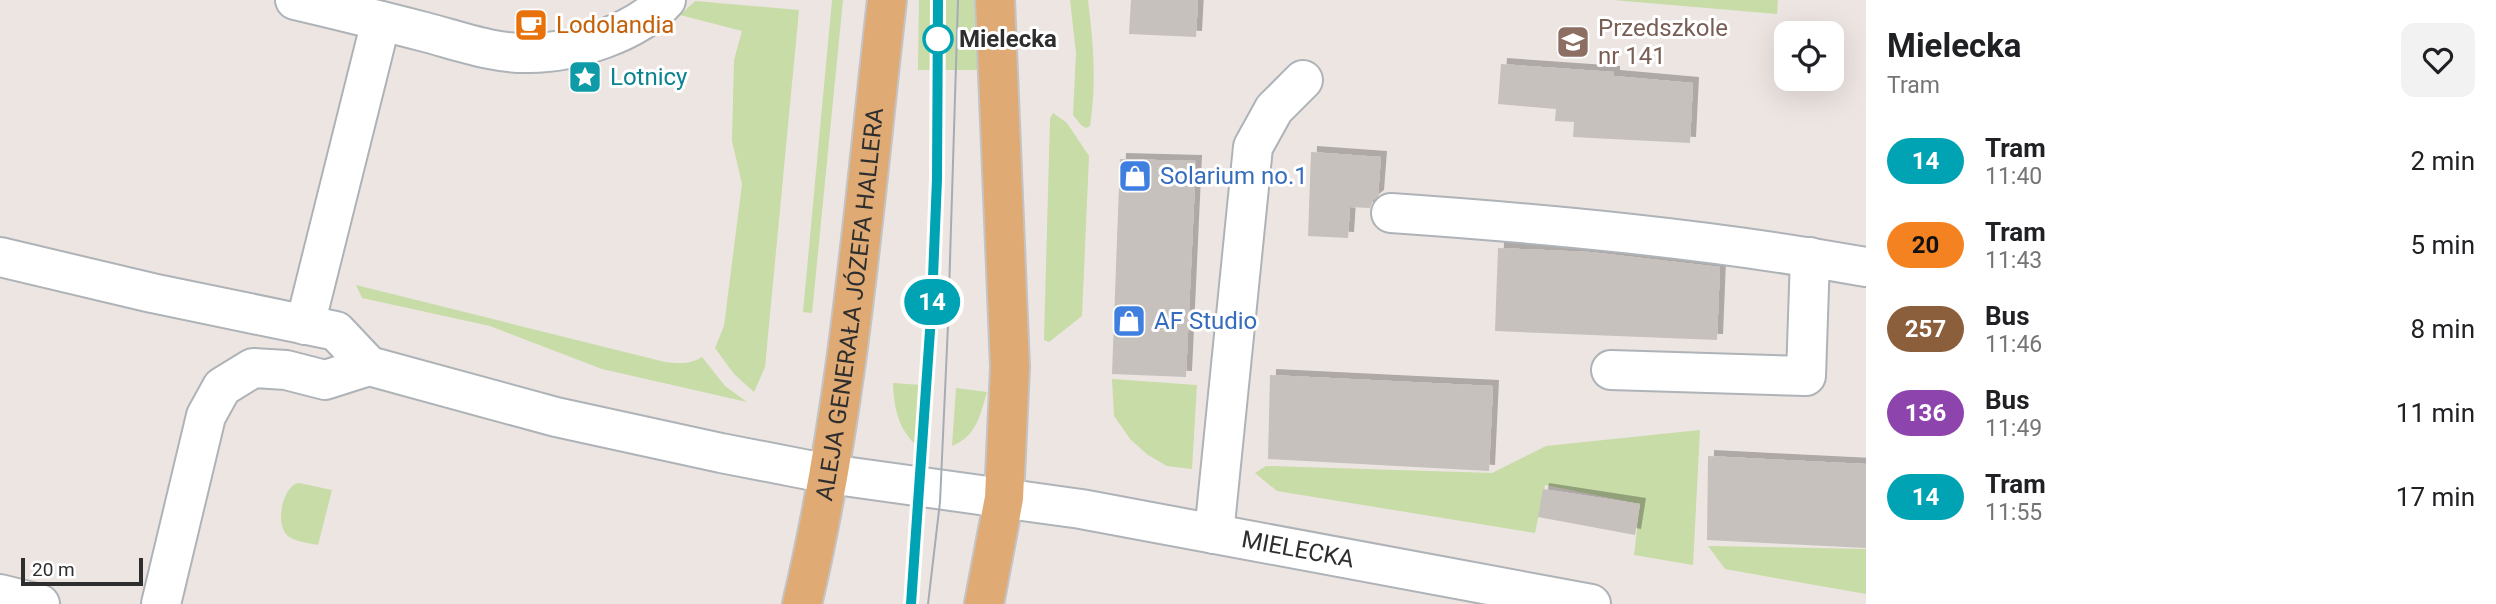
<!DOCTYPE html>
<html lang="en">
<head>
<meta charset="utf-8">
<style>
  :root { --surface:#fff; --page:#f2f2f2; --text:#202124; --muted:#757577 }
  body { margin:0; font-family:Roboto,sans-serif; background:var(--page); color:var(--text); height:100vh; display:flex; flex-direction:column; font-size:26px; white-space:nowrap }
  * { box-sizing:border-box; margin:0 }
  p { font-size:23px; color:var(--muted) }
  .icon { flex:none; width:38px; height:38px; fill:none; stroke:currentColor; stroke-width:2; stroke-linecap:round; stroke-linejoin:round }
  .map { position:relative; flex:1; overflow:hidden }
  .details { display:flex; flex-direction:column; background:var(--surface); width:630px }
  .details>* { flex:none }
  .badge { padding:0 14px; border-radius:23px; font-size:24px; line-height:46px }
  .buttons { position:absolute; left:1774px; top:21px; display:grid; gap:14px }
  .buttons a { display:grid; place-items:center; width:70px; height:70px; border-radius:14px; background:var(--surface); box-shadow:0 7px 28px #0002; font-size:35px }
  .scale { position:absolute; left:21px; bottom:18px; width:122px; box-sizing:border-box; padding-left:7px; border:4px solid #2e2e2e; border-top:0; font-size:19px; line-height:24px; white-space:nowrap; color:#2e2e2e; -webkit-text-stroke:5px #fff; paint-order:stroke }
  .map>.badge { position:absolute; translate:-50% -50%; box-shadow:0 0 0 4px #fff }
  .round { display:grid; place-items:center; flex:none; width:74px; height:74px; border-radius:14px; background:var(--page) }
  .summary { display:flex; align-items:center; justify-content:space-between; height:119px; padding:0 21px }
  h1 { font-size:33px; font-weight:700; line-height:52px }
  ul { padding:0; list-style:none }
  li { display:flex; align-items:center; gap:21px; height:84px; padding:0 21px }
  li div { flex:1 }
  li b { display:block; font-size:26px }
  li em { font-style:normal }
  li .badge { min-width:77px; font-weight:700; text-align:center }
  main { display:flex; flex:1; min-height:0 }
  .map>svg:first-child { display:block }
  .green { fill:#c7dca6 }
  .building { fill:#c6c1bd; filter:url(#shadow) }
  .lines { fill:none; stroke-linecap:round; stroke-linejoin:round }
  .minor-casing { stroke:#aeb3b8; stroke-width:42 }
  .major-casing { stroke:#c4c4c4; stroke-width:42 }
  .minor { stroke:#fff; stroke-width:38 }
  .major { stroke:#e0aa74; stroke-width:38 }
  .tram { stroke:#a5acb5; stroke-width:2 }
  .line-casing { stroke:#fff; stroke-width:16 }
  .line { stroke:#00a3b4; stroke-width:10 }
  .stop-dot { fill:#fff; stroke:#00a3b4; stroke-width:3.5 }
  .labels { text-anchor:middle; stroke-width:6; stroke-linejoin:round; paint-order:stroke }
  .food-label { font-size:24px; fill:#c56008; stroke:#fff; text-anchor:start }
  .education-label { font-size:24px; fill:#785e54; stroke:#fff; text-anchor:start }
  .stop-label { font-size:24px; font-weight:bold; fill:#2e2e2e; stroke:#fff; text-anchor:start }
  .culture-label { font-size:24px; fill:#0d838f; stroke:#fff; text-anchor:start }
  .shop-label { font-size:24px; fill:#366cbe; stroke:#fff; text-anchor:start }
  .street-label { font-size:24px; fill:#2e2e2e; stroke:#fff }
</style>
</head>
<body>
<main>
<div class="map">
<svg width="1866" height="604" viewBox="0 0 1866 604">
  <defs>
    <filter id="shadow"><feDropShadow dx="6" dy="-6" stdDeviation="0" flood-color="#0004"/></filter>
  </defs>
  <rect width="100%" height="100%" fill="#ede5e2"/>
  <g class="green">
    <polygon points="832,0 843,0 812,313 803,312"/>
    <polygon points="919,0 978,0 983,70 918,70"/>
    <path d="M1070,0H1088C1093,42 1097,83 1090,126L1086,128L1081,125L1073,115L1076,53Z"/>
    <polygon points="1613,0 1778,0 1777,14"/>
    <polygon points="695,1 799,10 765,367 754,392 734,374 715,348 724,326 742,184 732,141 734,60 742,31 680,15"/>
    <polygon points="1053,113 1067,123 1089,156 1082,316 1049,342 1044,340 1050,119"/>
    <path d="M356,285L661,361C674,364 690,365 702,357L725,386L747,402L602,369L490,326L362,298Z"/>
    <polygon points="1112,379 1197,385 1192,469 1167,466 1148,455 1131,440 1114,416"/>
    <path d="M893,383L921,385L917,446C898,429 894,408 893,383Z"/>
    <path d="M956,388L987,392C980,415 977,436 952,446Z"/>
    <polygon points="1700,430 1693,565 1634,555 1640,504 1545,485 1535,533 1277,491 1255,473 1266,466 1492,473 1546,446"/>
    <path d="M299,483L332,490L318,545C310,543 298,542 291,538C274,529 281,492 295,484Z"/>
    <polygon points="1708,546 1866,549 1866,594 1725,569"/>
  </g>
  <g class="building">
    <polygon points="1131,0 1198,0 1196,37 1129,34"/>
    <polygon points="1501,64 1614,72 1614,76 1693,83 1690,143 1573,137 1574,122 1555,121 1556,109 1498,104"/>
    <polygon points="1311,152 1381,157 1378,196 1373,200 1370,208 1350,207 1348,238 1308,236"/>
    <polygon points="1120,159 1196,161 1186,377 1112,374"/>
    <polygon points="1498,248 1590,252 1720,267 1717,340 1495,331"/>
    <polygon points="1270,375 1493,386 1489,471 1268,459"/>
    <polygon points="1708,456 1866,464 1866,548 1707,540"/>
    <polygon points="1543,489 1640,504 1635,535 1538,517"/>
  </g>
  <g class="lines">
    <defs>
      <g id="minor">
        <path d="M295,0C338,10 382,21 425,32C459,41 494,54 529,53C574,53 636,33 666,0"/>
        <path d="M1391,213C1550,224 1709,239 1866,267"/>
        <path id="s1" d="M0,257L152,293L336,331L369,366L556,417L721,453L829,474L1081,509L1591,604"/>
        <polyline points="305,325 381,21"/>
        <polyline points="1611,370 1806,376 1810,257"/>
        <polyline points="1214,534 1253,147 1274,109 1303,80"/>
        <polyline points="0,594 40,604"/>
        <polyline points="161,604 206,416 222,387 253,368 286,370 325,380 369,366"/>
      </g>
      <g id="major">
        <path id="s2" d="M802,604C849,406 864,202 887,0"/>
        <polyline points="984,604 1004,498 1010,367 995,0"/>
      </g>
    </defs>
    <use href="#minor" class="minor-casing"/>
    <use href="#major" class="major-casing"/>
    <use href="#minor" class="minor"/>
    <use href="#major" class="major"/>
    <g class="tram">
      <polyline points="911,604 915,572 932,302 937,179 938,0"/>
      <polyline points="928,604 940,502 948,325 958,0"/>
    </g>
  </g>
  <g class="lines">
    <defs>
      <polyline id="line" points="911,604 932,302 937,179 938,0"/>
    </defs>
    <use href="#line" class="line-casing"/>
    <use href="#line" class="line"/>
  </g>
  <defs>
    <symbol id="cafe-square" viewBox="-11 -11 22 22"><rect x="-9" y="-9" width="18" height="18" rx="4" fill="#e8710a" stroke="#fff"/><path d="M-5.5-4.5H6V0H3Q3 3.5 0 3.5H-2.5Q-5.5 3.5-5.5 0ZM3-3.2v2h1.7v-2ZM-6 4.5H4V6H-6Z" fill="#fff"/></symbol>
    <symbol id="school-square" viewBox="-11 -11 22 22"><rect x="-9" y="-9" width="18" height="18" rx="4" fill="#8d6e63" stroke="#fff"/><path d="M0-5L7-2L0 1L-7-2ZM-4 1L0 2.5L4 1V4Q0 6-4 4Z" fill="#fff"/></symbol>
    <symbol id="sight-square" viewBox="-11 -11 22 22"><rect x="-9" y="-9" width="18" height="18" rx="4" fill="#0f9aa8" stroke="#fff"/><path d="M0-6L1.8-2.2L6-1.7L2.9 1.2L3.7 5.4L0 3.3L-3.7 5.4L-2.9 1.2L-6-1.7L-1.8-2.2Z" fill="#fff"/></symbol>
    <symbol id="shop-square" viewBox="-11 -11 22 22"><rect x="-9" y="-9" width="18" height="18" rx="4" fill="#3f7fe0" stroke="#fff"/><path d="M-5-2.5h2.3a2.7 3.5 0 0 1 5.4 0H5L5.5 6h-11ZM-1.5-2.5h3a1.5 2.3 0 0 0-3 0Z" fill="#fff"/></symbol>
  </defs>
  <g fill-rule="evenodd">
    <use href="#cafe-square" x="512" y="6" width="38" height="38"/>
    <use href="#school-square" x="1554" y="23" width="38" height="38"/>
    <use href="#sight-square" x="566" y="58" width="38" height="38"/>
    <use href="#shop-square" x="1116" y="157" width="38" height="38"/>
    <use href="#shop-square" x="1110" y="302" width="38" height="38"/>
  </g>
  <circle class="stop-dot" cx="938" cy="39" r="14"/>
  <g class="labels">
    <g class="food-label">
      <text x="556" y="33">Lodolandia</text>
    </g>
    <g class="education-label">
      <text x="1598" y="36">Przedszkole<tspan x="1598" dy="28">nr 141</tspan></text>
    </g>
    <g class="stop-label">
      <text x="959" y="47">Mielecka</text>
    </g>
    <g class="culture-label">
      <text x="610" y="85">Lotnicy</text>
    </g>
    <g class="shop-label">
      <text x="1160" y="184">Solarium no.1</text>
      <text x="1154" y="329">AF Studio</text>
    </g>
    <g class="street-label">
      <text dy="8" stroke="none"><textPath href="#s2" startOffset="304">ALEJA GENERAŁA JÓZEFA HALLERA</textPath></text>
      <text dy="8" stroke="none"><textPath href="#s1" startOffset="1340">MIELECKA</textPath></text>
    </g>
  </g>
</svg>
<div class="buttons">
<a><svg class="icon" aria-label="locate" viewBox="0 0 24 24"><circle cx="12" cy="12" r="6"/><path d="M12 2v4M12 18v4M2 12h4M18 12h4"/></svg></a>
</div>
<div class="scale">20 m</div>
<b class="badge" style="left:932px;top:302px;background:#00a3b4;color:#fff">14</b>
</div>
<section class="details">
<div class="summary"><div><h1>Mielecka</h1><p>Tram</p></div><a class="round"><svg class="icon" aria-label="heart" viewBox="0 0 24 24"><path d="M12 20l-8-8c-3-5 5-10 8-4 3-6 11-1 8 4z"/></svg></a></div>
<ul>
<li><span class="badge" style="background:#00a3b4;color:#fff">14</span><div><b>Tram</b><p>11:40</p></div><em>2 min</em></li>
<li><span class="badge" style="background:#f58220;color:#111">20</span><div><b>Tram</b><p>11:43</p></div><em>5 min</em></li>
<li><span class="badge" style="background:#8b5e3c;color:#fff">257</span><div><b>Bus</b><p>11:46</p></div><em>8 min</em></li>
<li><span class="badge" style="background:#8e44ad;color:#fff">136</span><div><b>Bus</b><p>11:49</p></div><em>11 min</em></li>
<li><span class="badge" style="background:#00a3b4;color:#fff">14</span><div><b>Tram</b><p>11:55</p></div><em>17 min</em></li>
</ul>
</section>
</main>
</body>
</html>
